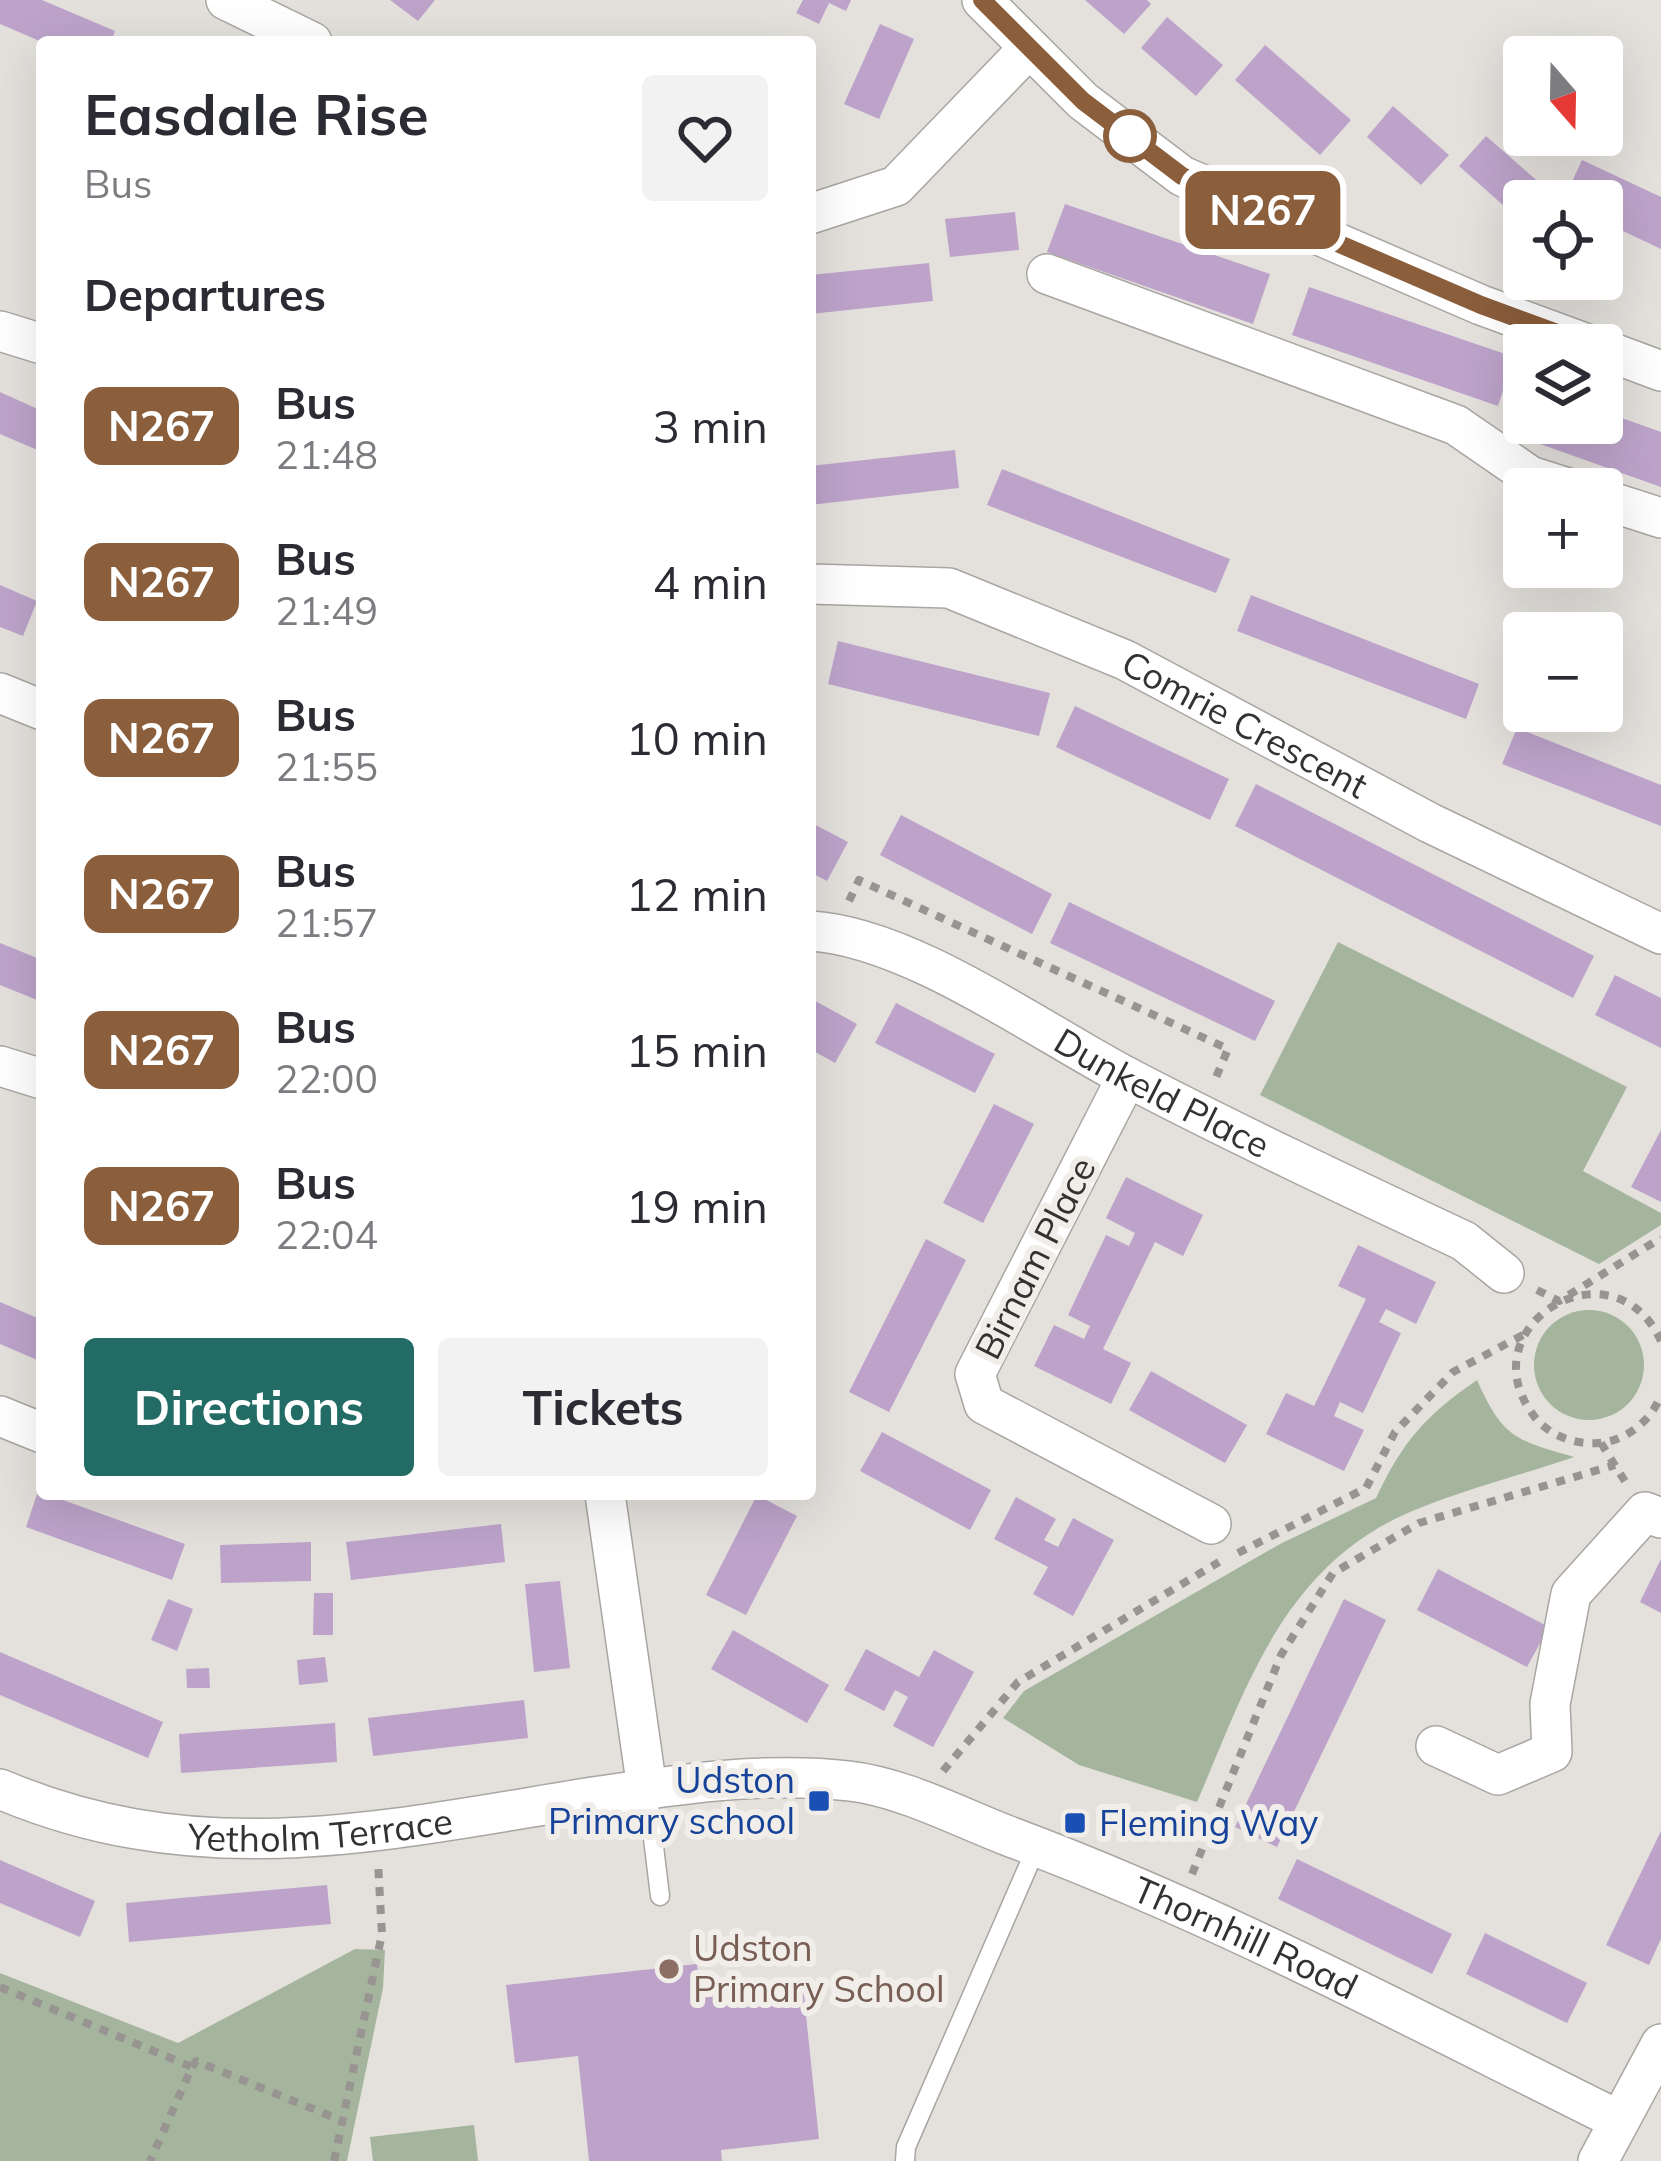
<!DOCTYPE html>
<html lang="en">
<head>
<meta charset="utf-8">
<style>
  :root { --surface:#fff; --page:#f2f2f3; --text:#2b2b33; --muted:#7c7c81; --accent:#226c65 }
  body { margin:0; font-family:Mulish,sans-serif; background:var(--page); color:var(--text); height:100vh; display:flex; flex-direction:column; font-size:45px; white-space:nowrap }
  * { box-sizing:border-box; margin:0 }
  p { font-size:39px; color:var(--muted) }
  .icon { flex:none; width:66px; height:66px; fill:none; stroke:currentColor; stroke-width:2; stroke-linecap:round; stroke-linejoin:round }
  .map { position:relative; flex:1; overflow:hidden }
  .drawer { position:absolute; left:36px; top:36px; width:780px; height:1464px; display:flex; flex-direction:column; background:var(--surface); border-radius:12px; box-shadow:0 12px 48px #0002 }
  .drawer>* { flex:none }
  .badge { padding:0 24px; border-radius:18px; font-size:42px; line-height:78px }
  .needle { width:78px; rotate:160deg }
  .controls { position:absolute; left:1503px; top:36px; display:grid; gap:24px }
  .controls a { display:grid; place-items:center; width:120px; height:120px; border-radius:12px; background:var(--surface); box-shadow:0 12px 48px #0002; font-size:60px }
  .map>.badge { position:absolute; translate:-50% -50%; box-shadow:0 0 0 6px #fff }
  h2 { padding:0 48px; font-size:45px; line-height:108px }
  .round { display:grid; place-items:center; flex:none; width:126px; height:126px; border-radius:12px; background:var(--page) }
  .summary { display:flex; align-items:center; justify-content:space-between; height:204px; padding:0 48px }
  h1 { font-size:57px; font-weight:700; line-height:90px }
  .action { display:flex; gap:24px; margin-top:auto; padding:24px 48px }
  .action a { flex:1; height:138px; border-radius:12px; background:var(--accent); color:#fff; font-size:48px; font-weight:700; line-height:138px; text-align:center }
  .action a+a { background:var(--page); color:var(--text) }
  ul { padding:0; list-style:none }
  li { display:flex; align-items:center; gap:36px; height:156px; padding:0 48px }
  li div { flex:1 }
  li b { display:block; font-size:45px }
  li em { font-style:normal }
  li .badge { min-width:132px; font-weight:700; text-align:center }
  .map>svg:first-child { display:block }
  .green { fill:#a5b59d }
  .building { fill:#bda3ca }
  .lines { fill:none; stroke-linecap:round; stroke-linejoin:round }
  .lane-casing { stroke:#a9a6a2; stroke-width:21 }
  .street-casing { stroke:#a9a6a2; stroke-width:42 }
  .path { stroke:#979491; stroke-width:8; stroke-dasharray:9 9; stroke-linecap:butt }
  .lane { stroke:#fff; stroke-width:18 }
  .street { stroke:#fff; stroke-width:39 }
  .line-casing { stroke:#fff; stroke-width:27 }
  .line { stroke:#8b5e3c; stroke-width:18 }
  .stop-dot { fill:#fff; stroke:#8b5e3c; stroke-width:6 }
  .transit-dot { fill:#1a4fb4; stroke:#f1eeea; stroke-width:4.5 }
  .education-dot { fill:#8d6e63; stroke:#f1eeea; stroke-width:4.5 }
  .labels { text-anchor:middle; stroke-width:12; stroke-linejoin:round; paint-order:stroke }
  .street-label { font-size:36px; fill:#343231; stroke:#f1eeea }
  .transit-label { font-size:36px; fill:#164399; stroke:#f1eeea; text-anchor:end }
  .education-label { font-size:36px; fill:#785e54; stroke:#f1eeea; text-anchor:start }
</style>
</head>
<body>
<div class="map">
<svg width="1661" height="2161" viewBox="0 0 1661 2161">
  <rect width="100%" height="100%" fill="#e4e1dd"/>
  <g class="green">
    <polygon points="1338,942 1627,1087 1583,1171 1661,1213 1661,1225 1599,1264 1260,1095"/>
    <circle cx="1589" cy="1365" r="55"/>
    <path d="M1477,1380C1503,1438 1515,1440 1574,1457C1517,1477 1424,1499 1375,1530C1275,1591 1241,1700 1197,1802L1079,1765L1003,1718L1024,1691L1280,1544L1376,1498C1403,1441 1425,1416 1477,1380Z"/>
    <polygon points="355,1949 385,1950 383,1988 347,2161 0,2161 0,1973 178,2043"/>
    <polygon points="474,2125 478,2161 373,2161 370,2137"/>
  </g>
  <g class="building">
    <polygon points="0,0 42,0 115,31 111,42 42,42 0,24"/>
    <polygon points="390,0 435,0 418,21"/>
    <polygon points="803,0 851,0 846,11 829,3 819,24 796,13"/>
    <polygon points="1085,0 1147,0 1151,4 1124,34"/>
    <polygon points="1167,17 1223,65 1196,96 1141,48"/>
    <polygon points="880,24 914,39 879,119 844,104"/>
    <polygon points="1265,45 1351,120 1320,155 1235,80"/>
    <polygon points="1393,106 1449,155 1421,185 1367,137"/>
    <polygon points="1486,136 1541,184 1513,214 1459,166"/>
    <polygon points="1582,160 1661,197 1661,249 1602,221 1602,201 1563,201"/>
    <polygon points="1065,204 1270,274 1253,324 1047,252"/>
    <polygon points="1015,212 1019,250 950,257 945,219"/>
    <polygon points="929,263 933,301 810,314 810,275"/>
    <polygon points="1309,287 1514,357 1498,406 1292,335"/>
    <polygon points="0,392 42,411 42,452 0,434"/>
    <polygon points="1602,411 1661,432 1661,487 1526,439 1531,423 1602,423"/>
    <polygon points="955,450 959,488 810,505 810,466"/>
    <polygon points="1002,469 1230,559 1216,593 987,505"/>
    <polygon points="0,585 37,601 23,636 0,627"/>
    <polygon points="1251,595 1479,684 1466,719 1237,631"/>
    <polygon points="838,641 1050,693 1039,736 828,684"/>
    <polygon points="1075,706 1229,779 1210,820 1056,747"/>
    <polygon points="1517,728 1661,785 1661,826 1502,764"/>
    <polygon points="1256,784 1594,956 1573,998 1235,826"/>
    <polygon points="901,815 1052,894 1032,934 880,855"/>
    <polygon points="810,822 848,842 827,881 810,872"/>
    <polygon points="1069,902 1275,1001 1255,1041 1050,943"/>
    <polygon points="0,943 42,960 42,1002 0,985"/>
    <polygon points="1615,975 1661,998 1661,1048 1595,1015"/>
    <polygon points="810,998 857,1024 835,1063 810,1049"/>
    <polygon points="896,1003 995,1054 975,1093 875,1043"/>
    <polygon points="994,1104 1034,1124 983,1223 943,1203"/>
    <polygon points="1661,1130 1661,1202 1631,1187"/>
    <polygon points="1126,1177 1203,1215 1183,1256 1155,1242 1103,1349 1131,1363 1111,1404 1034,1366 1054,1325 1084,1339 1090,1326 1068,1315 1106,1235 1129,1246 1135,1233 1106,1218"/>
    <polygon points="926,1239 966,1260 889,1412 849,1392"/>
    <polygon points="1358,1245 1436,1282 1416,1324 1386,1309 1379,1322 1401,1333 1363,1413 1340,1402 1334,1416 1364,1430 1344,1471 1266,1434 1286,1393 1314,1406 1366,1299 1338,1286"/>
    <polygon points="0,1302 42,1320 42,1362 0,1344"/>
    <polygon points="1151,1371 1247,1425 1225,1463 1129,1410"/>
    <polygon points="882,1432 991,1490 970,1530 860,1471"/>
    <polygon points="38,1491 185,1544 172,1580 26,1527"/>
    <polygon points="757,1495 797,1516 746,1615 706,1595"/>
    <polygon points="1016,1497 1056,1519 1044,1540 1058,1547 1073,1518 1114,1540 1073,1616 1033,1594 1048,1567 994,1539"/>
    <polygon points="501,1524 505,1562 351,1580 346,1542"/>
    <polygon points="311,1542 311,1581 221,1583 220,1545"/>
    <polygon points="1661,1559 1661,1613 1640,1602"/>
    <polygon points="1438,1569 1549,1627 1527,1667 1417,1610"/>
    <polygon points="560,1581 570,1668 534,1672 525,1584"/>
    <polygon points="314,1593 333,1593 333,1635 313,1635"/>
    <polygon points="168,1599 193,1609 177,1651 151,1640"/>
    <polygon points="1344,1599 1386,1620 1277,1847 1235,1827"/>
    <polygon points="733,1630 829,1685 807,1723 711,1669"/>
    <polygon points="866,1649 919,1677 934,1650 974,1672 933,1747 893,1726 908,1697 895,1690 884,1711 844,1690"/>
    <polygon points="0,1652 163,1722 148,1758 0,1695"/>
    <polygon points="325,1657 328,1682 299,1685 297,1660"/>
    <polygon points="209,1668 210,1688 187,1688 186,1669"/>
    <polygon points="524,1700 528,1738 373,1756 368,1718"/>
    <polygon points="335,1723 337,1762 181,1773 179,1734"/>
    <polygon points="1661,1831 1661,1939 1649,1965 1606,1945"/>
    <polygon points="1297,1859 1452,1934 1432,1974 1278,1899"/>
    <polygon points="0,1860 95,1901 80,1937 0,1903"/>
    <polygon points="327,1885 331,1924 129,1942 126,1903"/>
    <polygon points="1485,1933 1587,1983 1567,2023 1466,1974"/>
    <polygon points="697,1964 700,1998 803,1987 819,2139 721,2150 722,2161 589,2161 578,2056 515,2063 506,1985"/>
  </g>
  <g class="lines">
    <defs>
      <g id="lane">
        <polyline points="647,1789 660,1896"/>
        <polyline points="905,2161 906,2147 1037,1846"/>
      </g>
      <g id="street">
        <polyline points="226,0 312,42"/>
        <polyline points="982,0 1083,101 1182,176 1481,305 1590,345"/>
        <polyline points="810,214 896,186 1029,48"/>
        <polyline points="1047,274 1456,425 1530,476 1571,489"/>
        <polyline points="0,331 42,344"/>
        <polyline points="1602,349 1661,371"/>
        <polyline points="1602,499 1661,518"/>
        <path id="s1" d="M810,584L949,588L1125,660L1430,823L1661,934"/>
        <polyline points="0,693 42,710"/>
        <path id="s2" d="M810,931C908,936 1038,1030 1125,1076C1236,1134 1351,1188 1464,1241L1504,1273"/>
        <polyline points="0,1066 42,1079"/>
        <polyline points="1127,1077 975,1374 984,1404 1211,1524"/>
        <polyline points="0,1416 42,1433"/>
        <polyline points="605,1494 647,1789"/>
        <polyline points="1436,1746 1498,1775 1552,1752 1550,1704 1571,1594 1645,1512 1661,1518"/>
        <path id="s3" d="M0,1789C200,1874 382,1831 587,1798C672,1785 763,1771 849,1781C903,1787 961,1818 1011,1837C1220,1915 1418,2021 1618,2120"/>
        <polyline points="1598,2161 1661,2044"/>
      </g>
    </defs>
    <use href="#lane" class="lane-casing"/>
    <use href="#street" class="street-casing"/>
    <g class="path">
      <polyline points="849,901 859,880 1228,1049 1214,1082"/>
      <polyline points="1537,1290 1559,1301 1661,1238"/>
      <path d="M1661,1341C1613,1237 1465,1326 1534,1416C1548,1435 1574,1445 1599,1443C1626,1441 1651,1421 1661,1395"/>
      <polyline points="1601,1443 1626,1483"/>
      <polyline points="1238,1553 1366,1488 1395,1432 1453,1372 1525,1334"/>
      <polyline points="943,1771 1018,1682 1219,1562"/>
      <polyline points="1192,1874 1281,1655 1333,1573 1419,1523 1615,1465"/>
      <polyline points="0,1987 192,2067 150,2161"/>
      <polyline points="192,2067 196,2061 345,2122"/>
      <polyline points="334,2161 382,1934 378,1863"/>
    </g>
    <use href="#lane" class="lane"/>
    <use href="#street" class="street"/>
  </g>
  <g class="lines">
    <defs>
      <polyline id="line" points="982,0 1083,101 1182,176 1481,305 1590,345"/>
    </defs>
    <use href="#line" class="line-casing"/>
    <use href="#line" class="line"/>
  </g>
  <circle class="stop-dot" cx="1130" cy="136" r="24"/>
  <g class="transit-dot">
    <rect x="807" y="1789" width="24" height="24" rx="6"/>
    <rect x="1063" y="1811" width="24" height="24" rx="6"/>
  </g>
  <circle class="education-dot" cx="669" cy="1969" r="12"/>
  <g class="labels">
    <g class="street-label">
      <text dy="13" stroke="none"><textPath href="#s1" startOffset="465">Comrie Crescent</textPath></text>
      <text dy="13" stroke="none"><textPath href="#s2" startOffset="390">Dunkeld Place</textPath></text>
      <text transform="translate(1035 1258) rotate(-63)" y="13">Birnam Place</text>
      <text dy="13" stroke="none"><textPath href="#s3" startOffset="327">Yetholm Terrace</textPath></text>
      <text dy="13" stroke="none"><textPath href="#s3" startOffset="1287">Thornhill Road</textPath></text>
    </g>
    <g class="transit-label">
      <text x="795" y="1793">Udston<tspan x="795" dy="41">Primary school</tspan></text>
      <text x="1099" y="1836" text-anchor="start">Fleming Way</text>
    </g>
    <g class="education-label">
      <text x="693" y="1961">Udston<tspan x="693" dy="41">Primary School</tspan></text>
    </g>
  </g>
</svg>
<div class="controls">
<a><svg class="needle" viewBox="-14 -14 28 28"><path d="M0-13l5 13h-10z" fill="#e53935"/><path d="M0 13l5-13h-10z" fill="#7c7c81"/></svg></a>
<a><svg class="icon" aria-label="locate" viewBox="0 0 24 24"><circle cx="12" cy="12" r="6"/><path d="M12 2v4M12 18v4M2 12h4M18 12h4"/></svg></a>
<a><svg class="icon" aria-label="layers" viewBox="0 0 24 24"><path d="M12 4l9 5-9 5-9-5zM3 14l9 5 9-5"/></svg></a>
<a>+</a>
<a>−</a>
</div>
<b class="badge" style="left:1263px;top:210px;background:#8b5e3c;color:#fff">N267</b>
<section class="drawer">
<div class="summary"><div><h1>Easdale Rise</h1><p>Bus</p></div><a class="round"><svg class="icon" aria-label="heart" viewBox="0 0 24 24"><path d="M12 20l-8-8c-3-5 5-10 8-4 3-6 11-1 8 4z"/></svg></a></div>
<h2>Departures</h2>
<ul>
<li><span class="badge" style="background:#8b5e3c;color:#fff">N267</span><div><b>Bus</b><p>21:48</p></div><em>3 min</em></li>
<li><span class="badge" style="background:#8b5e3c;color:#fff">N267</span><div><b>Bus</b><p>21:49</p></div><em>4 min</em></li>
<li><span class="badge" style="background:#8b5e3c;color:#fff">N267</span><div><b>Bus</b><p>21:55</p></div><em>10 min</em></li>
<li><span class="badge" style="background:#8b5e3c;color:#fff">N267</span><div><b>Bus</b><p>21:57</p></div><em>12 min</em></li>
<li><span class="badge" style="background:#8b5e3c;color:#fff">N267</span><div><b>Bus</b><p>22:00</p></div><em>15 min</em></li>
<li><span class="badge" style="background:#8b5e3c;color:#fff">N267</span><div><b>Bus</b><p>22:04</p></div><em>19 min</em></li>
</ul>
<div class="action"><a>Directions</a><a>Tickets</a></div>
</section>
</div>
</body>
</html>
